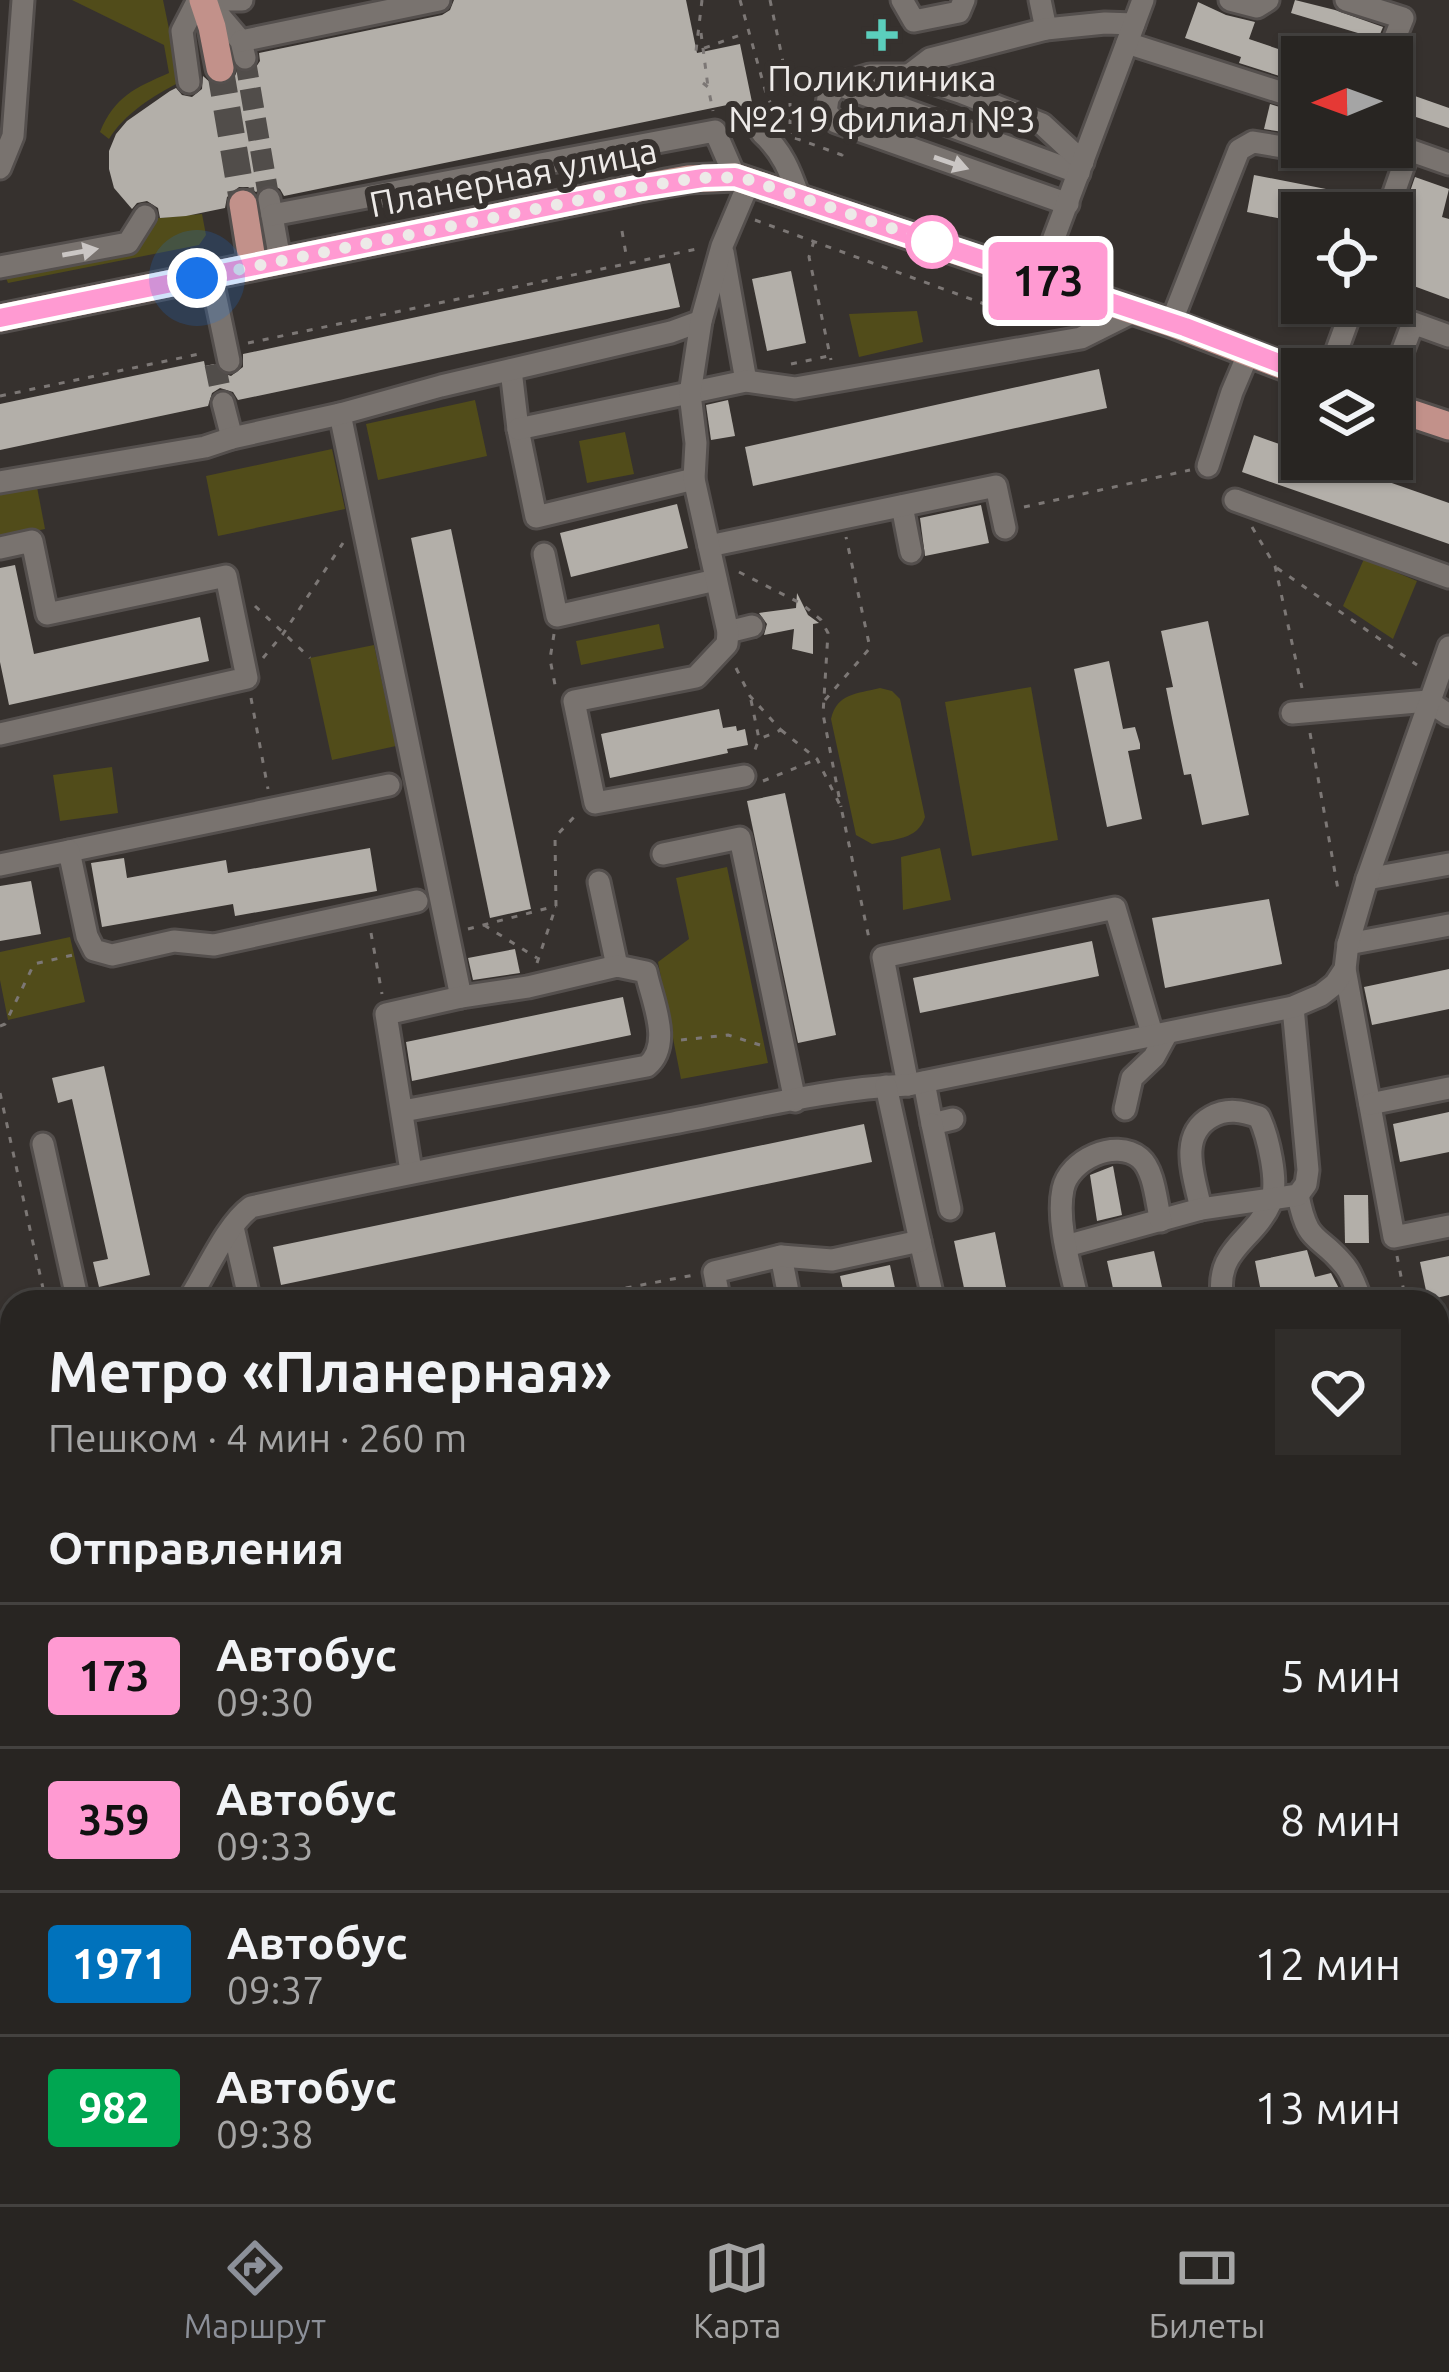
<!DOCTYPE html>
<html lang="ru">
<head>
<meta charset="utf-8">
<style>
  :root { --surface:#282522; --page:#302d2a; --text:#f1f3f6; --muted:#a5a5a5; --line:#444240; --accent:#8c9099 }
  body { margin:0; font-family:Ubuntu,sans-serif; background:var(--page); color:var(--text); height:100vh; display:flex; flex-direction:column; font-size:45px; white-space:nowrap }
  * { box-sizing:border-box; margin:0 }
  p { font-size:39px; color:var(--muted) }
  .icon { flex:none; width:66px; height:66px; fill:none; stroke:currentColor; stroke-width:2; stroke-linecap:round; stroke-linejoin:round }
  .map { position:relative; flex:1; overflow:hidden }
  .side { position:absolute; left:0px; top:1290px; width:1449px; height:915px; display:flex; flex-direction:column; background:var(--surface); border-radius:36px 36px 0 0; box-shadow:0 3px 9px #0004,0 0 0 3px var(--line) }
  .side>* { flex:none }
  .badge { padding:0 24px; border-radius:9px; font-size:42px; line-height:78px }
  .needle { width:78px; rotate:269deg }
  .controls { position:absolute; left:1281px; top:36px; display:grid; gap:24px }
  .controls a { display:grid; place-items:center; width:132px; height:132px; border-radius:0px; background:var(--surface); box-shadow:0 3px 9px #0004,0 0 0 3px var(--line); font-size:60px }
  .you { position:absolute; width:60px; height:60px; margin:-30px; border:9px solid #fff; border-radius:50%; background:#1a73e8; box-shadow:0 0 0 18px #1a73e833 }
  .map>.badge { position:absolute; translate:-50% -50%; box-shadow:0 0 0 6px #fff }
  h2 { padding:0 48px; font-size:45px; line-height:108px }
  .round { display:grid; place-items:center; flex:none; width:126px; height:126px; border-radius:0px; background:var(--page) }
  .headline { display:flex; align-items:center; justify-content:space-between; height:204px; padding:0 48px }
  h1 { font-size:57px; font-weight:700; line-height:90px }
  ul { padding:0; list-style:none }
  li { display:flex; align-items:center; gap:36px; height:144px; padding:0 48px; border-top:3px solid var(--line) }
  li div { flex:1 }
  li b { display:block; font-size:45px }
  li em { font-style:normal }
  li .badge { min-width:132px; font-weight:700; text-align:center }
  .tab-bar { display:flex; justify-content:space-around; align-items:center; height:168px; border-top:3px solid var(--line); background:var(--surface); font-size:33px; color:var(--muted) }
  .tab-bar a { display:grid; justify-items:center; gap:6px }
  .tab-bar .active { color:var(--accent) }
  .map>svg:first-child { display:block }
  .green { fill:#514c1a }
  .building { fill:#b3afa9 }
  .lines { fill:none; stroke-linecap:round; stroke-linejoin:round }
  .minor-tunnel { stroke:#514d4a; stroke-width:21; stroke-dasharray:21 10; stroke-linecap:butt }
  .major-tunnel { stroke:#514d4a; stroke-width:27; stroke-dasharray:27 14; stroke-linecap:butt }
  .minor-casing { stroke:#544f4d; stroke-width:27 }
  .major-casing { stroke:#544f4d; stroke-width:33 }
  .path { stroke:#7c7775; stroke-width:3; stroke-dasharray:6 9; stroke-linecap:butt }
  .minor { stroke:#79736f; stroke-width:21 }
  .major { stroke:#c2918a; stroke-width:27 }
  .oneway { fill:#cac6c4 }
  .line-casing { stroke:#fff; stroke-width:27 }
  .line { stroke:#ff9ad2; stroke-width:18 }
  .walk { stroke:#edeae8; stroke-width:12; stroke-dasharray:0 21.6 }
  .poi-dot { fill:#5bcebc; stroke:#36312e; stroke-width:4.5 }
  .stop-dot { fill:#fff; stroke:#ff9ad2; stroke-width:6 }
  .labels { text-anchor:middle; stroke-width:12; stroke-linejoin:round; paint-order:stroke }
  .poi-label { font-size:36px; fill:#edeae8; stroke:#36312e }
  .street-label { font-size:36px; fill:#edeae8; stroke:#36312e }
</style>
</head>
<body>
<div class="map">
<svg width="1449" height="2204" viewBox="0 0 1449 2204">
  <rect width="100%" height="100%" fill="#36312e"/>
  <g class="green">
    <path d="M72,0H163L180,82C154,95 124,114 109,139L100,132C115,96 135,88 169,73L164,45Z"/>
    <polygon points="202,214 206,235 199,245 8,283 6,278 10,273 139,246 158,218"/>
    <polygon points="917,311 923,342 859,357 849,314"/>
    <polygon points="475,400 487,456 378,480 366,424"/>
    <polygon points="625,432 634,474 587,483 579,441"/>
    <polygon points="332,449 345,509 218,536 206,476"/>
    <polygon points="37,487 45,529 0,538 0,494"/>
    <polygon points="1364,559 1417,581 1393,639 1343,606"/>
    <polygon points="659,624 664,648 581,665 576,641"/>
    <polygon points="374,645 396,746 332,760 310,658"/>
    <polygon points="1031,687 1058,840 972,856 945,702"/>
    <path d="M880,688L892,691L900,699L925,817C918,840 894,839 872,844L856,835L831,719C837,693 857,694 880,688Z"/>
    <polygon points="112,767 118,813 60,821 53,775"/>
    <polygon points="940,848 951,900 903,910 901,857"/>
    <polygon points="727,867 768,1063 681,1079 658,962 689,939 676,878"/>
    <polygon points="70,937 85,1002 8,1020 0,980 0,952"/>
    <polygon points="12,2189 12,2193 142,2193 146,2204 0,2204"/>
  </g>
  <g class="building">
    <polygon points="454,0 686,0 697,53 740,44 753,107 759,118 751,123 747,131 732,104 284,196 280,189 273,185 265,185 256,192 248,187 239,187 227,197 225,208 186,216 160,218 158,208 147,201 137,203 132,209 114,188 109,169 109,151 116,134 127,121 170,91 176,88 182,95 192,97 202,89 203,76 213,85 222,86 233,81 237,71 247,73 254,70 260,61 259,53 442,15 450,10"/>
    <polygon points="1295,0 1335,10 1383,27 1378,39 1291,13"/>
    <polygon points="1198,2 1226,15 1255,22 1249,39 1302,57 1302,78 1291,74 1289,79 1239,63 1241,57 1185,38"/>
    <polygon points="1392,88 1449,108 1449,128 1392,109"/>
    <polygon points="1270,104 1302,114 1302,135 1264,129"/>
    <polygon points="1254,175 1326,189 1321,213 1302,213 1302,223 1247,212"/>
    <polygon points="1415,177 1449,189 1442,217 1449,219 1449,299 1392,278 1392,231 1401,218"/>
    <polygon points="670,263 680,307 238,400 233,392 220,388 212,393 208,406 0,450 0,404 204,361 205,366 214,364 219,372 231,376 243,367 243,354"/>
    <polygon points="791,271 806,343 767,351 752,279"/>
    <polygon points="1099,369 1107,408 753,486 745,447"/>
    <polygon points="728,400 735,436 711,440 706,405"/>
    <polygon points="1254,435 1302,452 1302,459 1323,459 1449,503 1449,544 1242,472"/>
    <polygon points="677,504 688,548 571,577 560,533"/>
    <polygon points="981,505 989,543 925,556 920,518"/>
    <polygon points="451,529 531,909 490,918 411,538"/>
    <polygon points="15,565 34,654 200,617 209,661 9,705 0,662 0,568"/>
    <polygon points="797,593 808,615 819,623 813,624 813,654 792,649 794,629 764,635 767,624 759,613 796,608"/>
    <polygon points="1208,621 1249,815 1202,825 1191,774 1184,775 1173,723 1166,688 1173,687 1161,631"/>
    <polygon points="1109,661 1123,729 1135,727 1140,744 1140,749 1128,751 1142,819 1107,827 1074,669"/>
    <polygon points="719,709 723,728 736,726 737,731 745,729 748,745 727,749 728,753 610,778 601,734"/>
    <polygon points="785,793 836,1035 798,1043 747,801"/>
    <polygon points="370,848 377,891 235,916 233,904 102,927 91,863 124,858 127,878 226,860 228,873"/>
    <polygon points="31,881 41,934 0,941 0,886"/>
    <polygon points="1269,899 1282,964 1165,988 1152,918"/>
    <polygon points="1092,941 1099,976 920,1013 913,978"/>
    <polygon points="515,949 520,973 473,980 468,958"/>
    <polygon points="1449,969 1449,1009 1372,1025 1364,987"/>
    <polygon points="623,997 631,1035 412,1081 406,1042"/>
    <polygon points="104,1066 150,1275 99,1287 93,1262 108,1259 72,1099 58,1103 52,1078"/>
    <polygon points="1449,1112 1449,1152 1400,1162 1393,1124"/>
    <polygon points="864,1124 872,1162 281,1285 273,1247"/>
    <polygon points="1113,1166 1122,1215 1097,1221 1090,1175"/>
    <polygon points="1344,1195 1368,1195 1369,1243 1345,1243"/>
    <polygon points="995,1232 1009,1302 967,1302 954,1241"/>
    <polygon points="1307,1250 1315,1277 1331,1273 1346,1302 1263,1302 1255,1261"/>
    <polygon points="1154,1251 1164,1296 1137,1302 1116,1302 1107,1261"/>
    <polygon points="1449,1256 1449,1295 1428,1300 1420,1262"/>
    <polygon points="890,1265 898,1302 846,1302 840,1276"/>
  </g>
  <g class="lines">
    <g class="minor-tunnel">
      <polyline points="245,58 269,199"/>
      <polyline points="215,364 223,403"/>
    </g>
    <polyline class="major-tunnel" points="220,68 243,204"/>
    <defs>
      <g id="minor">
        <polyline points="206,0 241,41 245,58"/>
        <polyline points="224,0 242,0"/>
        <polyline points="902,0 914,21 959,12 964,0"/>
        <polyline points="1040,0 1046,29"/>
        <polyline points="1230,0 1257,7 1268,0"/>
        <polyline points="1346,0 1403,18 1390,50"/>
        <polyline points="241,41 439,0"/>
        <polyline points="1127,43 1302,99"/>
        <polyline points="909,75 930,59 1046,29 1105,23 1134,24"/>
        <polyline points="189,82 182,31 198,0"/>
        <polyline points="838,85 1079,173"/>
        <path d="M762,133C782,151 790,171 799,197"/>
        <polyline points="0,168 13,136 23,0"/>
        <polyline points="269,199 280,260"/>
        <polyline points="1068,204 836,122 826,112 828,98 837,85 870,75 909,75 960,92 1042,124 1083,162"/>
        <polyline points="1387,213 1409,150 1449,164"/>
        <polyline points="272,215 715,131 735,177"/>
        <polyline points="723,252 746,381"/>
        <polyline points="0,267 128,243 145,216"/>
        <polyline points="211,275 229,361"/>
        <polyline points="1039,278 1143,0"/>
        <polyline points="1171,323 1239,150 1253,142 1325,154"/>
        <polyline points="1330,369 1354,303"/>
        <polyline points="511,370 518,429 536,517 694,479"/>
        <polyline points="1392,379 1413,323 1449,336"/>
        <polyline points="223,403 232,438"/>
        <polyline points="340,414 461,997"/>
        <polyline points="518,429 746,381 795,388 1081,338 1135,311"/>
        <polyline points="1208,466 1232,392 1249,352"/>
        <polyline points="0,482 205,447 232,438 340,414 441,386 671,332 701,321"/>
        <polyline points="1235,500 1449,577"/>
        <polyline points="902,506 911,552"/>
        <polyline points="709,546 996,486 1005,528"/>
        <polyline points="0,548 32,541 47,614 226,576 247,678 0,734"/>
        <polyline points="544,554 557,616 716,580"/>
        <polyline points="728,632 752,626"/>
        <polyline points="1292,713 1428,701 1449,715"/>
        <polyline points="744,776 595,803 574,701 696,677 727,644 728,632 694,479 696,443 690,394 701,321 722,246 750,180"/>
        <polyline points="69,851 389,785"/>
        <polyline points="663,854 740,838 795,1101"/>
        <polyline points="0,865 69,851 87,936 94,950 112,955 174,941 214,945 417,901"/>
        <polyline points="1367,879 1449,864"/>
        <polyline points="599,882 617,966"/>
        <polyline points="1348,944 1449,925"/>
        <polyline points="1345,969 1394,1237 1449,1226"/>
        <polyline points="924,1082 932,1124 953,1119"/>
        <polyline points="908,1085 883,957 1115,908 1153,1037"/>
        <polyline points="1370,1104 1449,1088"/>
        <polyline points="1125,1109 1132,1078 1154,1057 1166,1035"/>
        <path d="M403,1111L647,1066C673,1044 652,1001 646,972L617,966L528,987L461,997L386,1014L411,1171"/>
        <polyline points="932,1124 950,1209"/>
        <polyline points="43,1144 78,1302"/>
        <path d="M1298,1195C1308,1247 1318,1232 1345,1266C1353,1276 1357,1291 1362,1302"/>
        <path d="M1201,1209C1195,1179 1177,1136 1211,1117C1227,1108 1242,1111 1259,1117C1268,1136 1279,1182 1271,1202C1253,1243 1213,1248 1223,1302"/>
        <polyline points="233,1227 250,1302"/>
        <polyline points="920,1241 934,1302"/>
        <polyline points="1066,1246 1201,1209 1298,1195 1306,1184 1308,1170 1293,1007"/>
        <polyline points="781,1256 790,1302"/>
        <path d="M187,1302C206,1274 225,1226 251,1207C392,1176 532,1149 673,1123C749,1109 831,1088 908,1085L1293,1007L1321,995L1335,984L1345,969L1348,944L1367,879L1449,647"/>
        <polyline points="720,1302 714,1272 781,1256 832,1260 920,1241 886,1086"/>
        <path d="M1078,1302C1071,1269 1056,1222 1063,1189C1069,1160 1115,1138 1140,1158C1155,1171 1156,1203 1161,1221"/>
        <polyline points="0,1492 12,1505"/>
        <polyline points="1444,1496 1449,1516"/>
        <polyline points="1437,1586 1449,1621"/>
        <polyline points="1,1692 12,1701"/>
        <polyline points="1437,1742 1449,1739"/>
        <polyline points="0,1765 12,1752"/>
        <polyline points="0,1807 12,1845"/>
        <polyline points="1437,1873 1449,1870"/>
        <polyline points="1437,2028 1449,2025"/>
        <polyline points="0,2036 12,2031"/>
        <polyline points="1437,2149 1449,2146"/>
        <polyline points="466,2193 471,2204"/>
        <polyline points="794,2193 797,2204"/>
        <polyline points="878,2193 880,2204"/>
        <polyline points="1172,2193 1174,2204"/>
        <polyline points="148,2204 156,2193"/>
        <polyline points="550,2204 557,2193"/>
      </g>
      <g id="major">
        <polyline points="203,0 212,27 220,68"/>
        <polyline points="243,204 253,266"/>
        <polyline points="0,318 639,188 688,179 735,177 1171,323 1302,373"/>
        <polyline points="1392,407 1449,426"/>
        <polyline points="0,1961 12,1986"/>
        <polyline points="194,2193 207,2204"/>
      </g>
    </defs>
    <use href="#minor" class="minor-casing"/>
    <use href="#major" class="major-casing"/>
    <g class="path">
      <polyline points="702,0 696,51 746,33"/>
      <polyline points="740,0 766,93 777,118"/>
      <polyline points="770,0 790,95 790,134"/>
      <polyline points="701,33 708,87"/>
      <polyline points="703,83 708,87 713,111"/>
      <polyline points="795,138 842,155 844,149"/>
      <polyline points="755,220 1039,324"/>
      <polyline points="622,231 627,260"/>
      <polyline points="814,241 809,257 831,360"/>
      <polyline points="1081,259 1086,247"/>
      <polyline points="248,343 697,249"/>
      <polyline points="791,364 829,356"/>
      <polyline points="0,396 204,353"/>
      <polyline points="1024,507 1190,470"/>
      <polyline points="1252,527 1275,566 1302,688"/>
      <polyline points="1277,568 1417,665"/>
      <polyline points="739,572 802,604 821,620 828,633 823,714 841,807"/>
      <polyline points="255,606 310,658"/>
      <polyline points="554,634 550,659 556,690"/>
      <polyline points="263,658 283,634 343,543"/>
      <polyline points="736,668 750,696 781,730 759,739"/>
      <polyline points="251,698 268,789"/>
      <polyline points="751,700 759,739 753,755"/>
      <polyline points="825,700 870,648 846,537"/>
      <polyline points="781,730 817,759 841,807 870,943"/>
      <polyline points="1310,733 1339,895"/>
      <polyline points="763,781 815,760"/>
      <polyline points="484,925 537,958"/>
      <polyline points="468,929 556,906"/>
      <polyline points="371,933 382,994"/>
      <polyline points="537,963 556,906 555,837 576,815"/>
      <polyline points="0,1026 5,1024 34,964 73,955"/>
      <polyline points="681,1040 728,1035 760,1045"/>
      <polyline points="0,1093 46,1302"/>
      <polyline points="1397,1256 1406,1302"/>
      <polyline points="552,1302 694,1275"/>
      <polyline points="1437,1376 1449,1373"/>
      <polyline points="1437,1459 1440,1475"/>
      <polyline points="1439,1460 1449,1457"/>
      <polyline points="1,1669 12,1653"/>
      <polyline points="2,1866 12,1898"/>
      <polyline points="243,2193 256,2204"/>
      <polyline points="1324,2193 1328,2204"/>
      <polyline points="769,2204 773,2195"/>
    </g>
    <use href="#minor" class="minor"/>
    <use href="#major" class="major"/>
  </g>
  <defs><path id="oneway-solid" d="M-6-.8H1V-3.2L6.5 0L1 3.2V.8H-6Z" transform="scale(3)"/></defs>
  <g class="oneway">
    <use href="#oneway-solid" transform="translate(951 163) rotate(19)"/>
    <use href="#oneway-solid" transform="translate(80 252) rotate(-10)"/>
  </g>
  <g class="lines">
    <defs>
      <polyline id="line" points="0,318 639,188 703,178 735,177 1185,327 1302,372"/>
    </defs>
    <use href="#line" class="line-casing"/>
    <use href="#line" class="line"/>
    <path class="walk" d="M197,278L639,188C676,181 713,173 750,180L941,245L932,242"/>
  </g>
  <path class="poi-dot" d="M876 17h12v12h12v12h-12v12h-12v-12h-12v-12h12z"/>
  <circle class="stop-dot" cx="932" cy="242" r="24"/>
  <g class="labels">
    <g class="poi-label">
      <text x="882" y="91">Поликлиника<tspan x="882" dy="41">№219 филиал №3</tspan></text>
    </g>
    <g class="street-label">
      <text transform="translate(513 177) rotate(-11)" y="13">Планерная улица</text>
    </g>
  </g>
</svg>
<div class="controls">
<a><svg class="needle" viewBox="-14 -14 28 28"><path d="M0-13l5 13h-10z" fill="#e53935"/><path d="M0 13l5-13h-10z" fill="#a5a5a5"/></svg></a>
<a><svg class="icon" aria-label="locate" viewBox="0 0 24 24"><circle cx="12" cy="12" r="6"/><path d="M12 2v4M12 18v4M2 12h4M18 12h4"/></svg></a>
<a><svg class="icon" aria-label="layers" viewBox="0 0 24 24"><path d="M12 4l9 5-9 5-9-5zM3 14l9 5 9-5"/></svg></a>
</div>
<div class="you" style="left:197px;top:278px"></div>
<b class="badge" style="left:1048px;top:281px;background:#ff9ad2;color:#111">173</b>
<section class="side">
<div class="headline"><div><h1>Метро «Планерная»</h1><p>Пешком · 4 мин · 260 m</p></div><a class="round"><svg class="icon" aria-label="heart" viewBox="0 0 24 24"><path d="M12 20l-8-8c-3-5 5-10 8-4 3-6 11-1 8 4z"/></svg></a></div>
<h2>Отправления</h2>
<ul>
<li><span class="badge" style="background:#ff9ad2;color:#111">173</span><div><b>Автобус</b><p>09:30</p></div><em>5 мин</em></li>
<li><span class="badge" style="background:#ff9ad2;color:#111">359</span><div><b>Автобус</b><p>09:33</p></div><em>8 мин</em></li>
<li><span class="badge" style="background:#0072bc;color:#fff">1971</span><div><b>Автобус</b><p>09:37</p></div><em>12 мин</em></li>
<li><span class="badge" style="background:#00a651;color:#fff">982</span><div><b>Автобус</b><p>09:38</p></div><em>13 мин</em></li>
</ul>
</section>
</div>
<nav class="tab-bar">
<a class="active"><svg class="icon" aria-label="directions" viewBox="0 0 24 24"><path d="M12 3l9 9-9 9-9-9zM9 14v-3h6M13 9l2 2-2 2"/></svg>Маршрут</a>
<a><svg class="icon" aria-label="map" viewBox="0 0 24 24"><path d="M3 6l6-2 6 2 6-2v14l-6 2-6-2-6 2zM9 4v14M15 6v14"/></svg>Карта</a>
<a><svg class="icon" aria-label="tickets" viewBox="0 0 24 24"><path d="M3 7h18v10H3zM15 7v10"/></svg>Билеты</a>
</nav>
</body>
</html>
